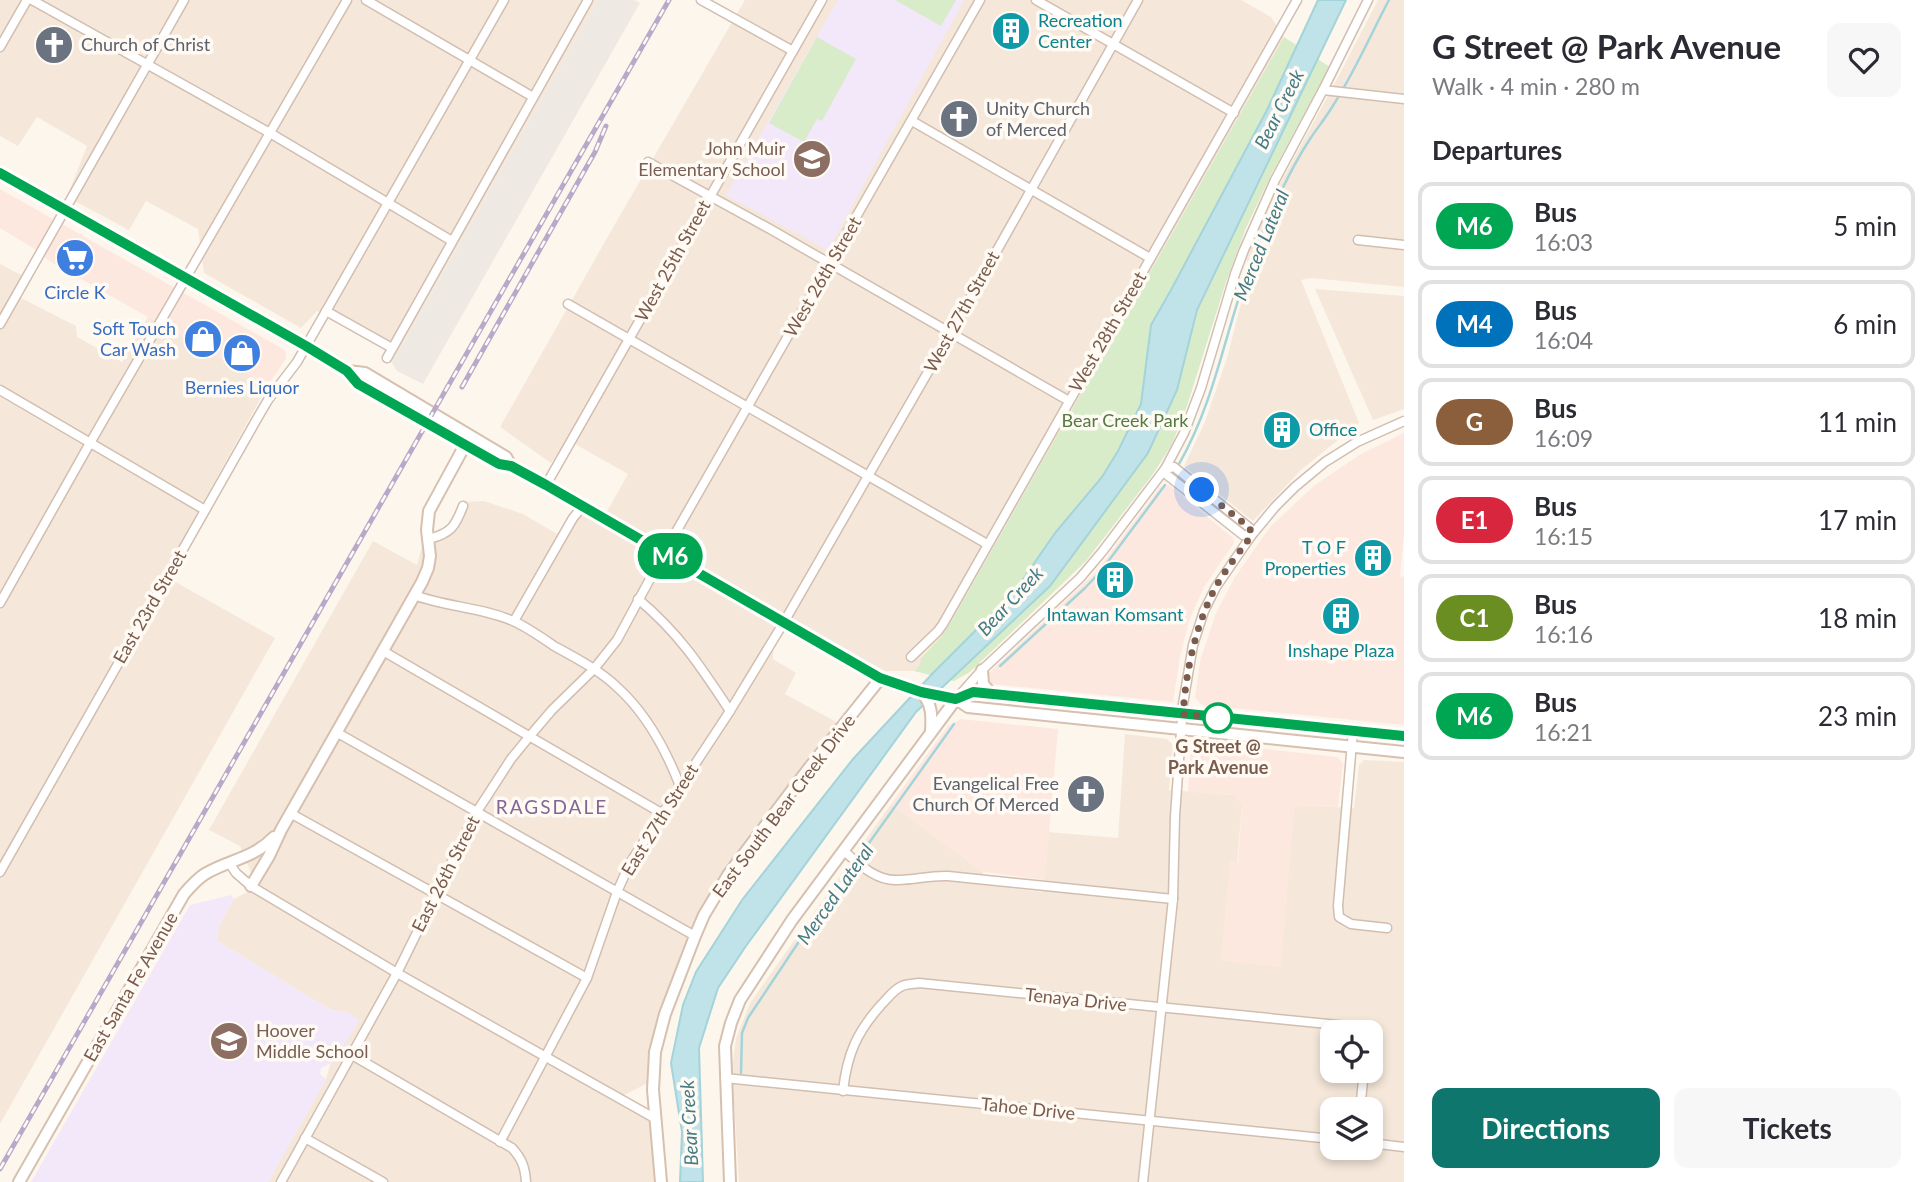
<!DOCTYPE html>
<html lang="en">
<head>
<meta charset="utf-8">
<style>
  :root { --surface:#fff; --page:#f7f7f7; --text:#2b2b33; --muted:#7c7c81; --line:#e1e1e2; --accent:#0f766e }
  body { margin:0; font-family:Lato,sans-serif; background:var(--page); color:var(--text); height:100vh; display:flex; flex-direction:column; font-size:26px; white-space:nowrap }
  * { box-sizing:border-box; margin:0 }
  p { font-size:23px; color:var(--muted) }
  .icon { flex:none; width:38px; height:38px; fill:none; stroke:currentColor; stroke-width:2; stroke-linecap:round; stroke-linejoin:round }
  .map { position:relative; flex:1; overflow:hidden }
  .drawer { display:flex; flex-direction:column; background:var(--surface); width:525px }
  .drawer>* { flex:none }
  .badge { padding:0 14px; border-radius:23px; font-size:24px; line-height:46px }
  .buttons { position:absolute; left:1320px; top:1020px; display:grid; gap:14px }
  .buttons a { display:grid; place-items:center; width:63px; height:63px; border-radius:14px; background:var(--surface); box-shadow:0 4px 10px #0003; font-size:35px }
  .you { position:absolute; width:35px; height:35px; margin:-18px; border:5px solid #fff; border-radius:50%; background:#1a73e8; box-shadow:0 0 0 10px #1a73e833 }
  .map>.badge { position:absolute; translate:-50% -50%; box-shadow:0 0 0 4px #fff }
  h2 { padding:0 28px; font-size:26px; line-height:63px }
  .round { display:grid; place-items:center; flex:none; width:74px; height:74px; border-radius:14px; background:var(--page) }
  .head { display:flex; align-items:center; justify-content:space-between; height:119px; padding:0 28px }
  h1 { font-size:33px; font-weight:700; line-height:52px }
  .primary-button { display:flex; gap:14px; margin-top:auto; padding:14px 28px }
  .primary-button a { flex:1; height:80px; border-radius:14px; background:var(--accent); color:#fff; font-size:28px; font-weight:700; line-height:80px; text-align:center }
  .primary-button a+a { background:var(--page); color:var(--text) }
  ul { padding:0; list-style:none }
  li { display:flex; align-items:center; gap:21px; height:88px; margin:0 14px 10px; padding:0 14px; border:4px solid var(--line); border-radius:14px }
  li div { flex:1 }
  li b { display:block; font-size:26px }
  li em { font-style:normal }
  li .badge { min-width:77px; font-weight:700; text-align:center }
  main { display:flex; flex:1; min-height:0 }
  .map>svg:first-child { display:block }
  .residential { fill:#f5e8da; fill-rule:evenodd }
  .commercial { fill:#fde8e0 }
  .industrial { fill:#efe9e4 }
  .education { fill:#f3e8fa }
  .green { fill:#d8ecc9 }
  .water { fill:#bfe3e8; stroke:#a5d3da; stroke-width:2 }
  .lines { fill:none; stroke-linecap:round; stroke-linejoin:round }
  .stream { stroke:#a5d3da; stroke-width:2.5 }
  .street-casing { stroke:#d1beb0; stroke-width:11 }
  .secondary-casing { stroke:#d6c0b0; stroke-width:14 }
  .street { stroke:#fff; stroke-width:8 }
  .secondary { stroke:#fff; stroke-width:10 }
  .rail-casing { stroke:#b9a8c9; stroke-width:5 }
  .rail { stroke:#fffaf3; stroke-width:2.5; stroke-dasharray:8; stroke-linecap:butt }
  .line-casing { stroke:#fff; stroke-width:16 }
  .line { stroke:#00a651; stroke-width:10 }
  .walk { stroke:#7a5c4d; stroke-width:7; stroke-dasharray:0 12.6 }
  .stop-dot { fill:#fff; stroke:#00a651; stroke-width:3.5 }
  .labels { text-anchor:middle; stroke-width:7; stroke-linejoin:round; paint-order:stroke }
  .culture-label { font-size:18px; fill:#0d838f; stroke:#fffaf3; text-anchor:start }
  .worship-label { font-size:18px; fill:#5b616d; stroke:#fffaf3; text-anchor:start }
  .education-label { font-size:18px; fill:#785e54; stroke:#fffaf3; text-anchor:end }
  .street-label { font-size:18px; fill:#7a5c4d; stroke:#fffaf3 }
  .shop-label { font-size:18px; fill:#366cbe; stroke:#fffaf3 }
  .park-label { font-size:18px; fill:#537a41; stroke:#fffaf3 }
  .stop-label { font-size:18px; font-weight:bold; fill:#7a5c4d; stroke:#fffaf3 }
  .water-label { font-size:19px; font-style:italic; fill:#437c86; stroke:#fffaf3 }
  .neighbourhood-label { font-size:19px; letter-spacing:2px; fill:#846695; stroke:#fffaf3 }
</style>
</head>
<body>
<main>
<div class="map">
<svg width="1404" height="1182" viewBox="0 0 1404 1182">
  <rect width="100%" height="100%" fill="#fdf6ec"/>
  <g class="residential">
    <polygon points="0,0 598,0 392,363 385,347 317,311 301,328 204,273 198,229 146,201 129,230 67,197 87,146 37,117 18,146 0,136"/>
    <polygon points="745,0 1241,0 1271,17 1284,37 952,620 942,636 921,657 921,663 918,668 914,671 885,671 795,622 774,625 773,659 796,673 785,694 840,724 721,891 668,996 650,1082 622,1096 652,1113 658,1182 268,1182 326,1079 346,1012 331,1010 217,941 219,926 234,899 257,887 240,846 209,830 373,541 417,565 424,539 443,532 461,502 484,501 523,514 557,534 576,509 601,522 628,474 568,440 551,463 500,427 615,224"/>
    <polygon points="1378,0 1404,0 1404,287 1311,278 1301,280 1359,423 1301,470 1253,521 1184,466 1205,422 1227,358 1247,280 1247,257 1271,200 1336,81"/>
    <polygon points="0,264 29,279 21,298 76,326 77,337 122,362 148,317 268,385 163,575 275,638 0,1124"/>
    <polygon points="1315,289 1404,296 1404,409 1373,420"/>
    <path d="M1125,734L1167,739L1173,745L1169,790L1235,795L1242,805L1237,864L1231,861L1280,967L1294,805L1354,808L1359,765L1364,760L1404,762V1182H739L732,1069L736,1038L750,1003L891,804L983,872V885L1043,892L1048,832L1118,838ZM1332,1032H1370V1071H1332ZM1332,1110H1370V1148H1332Z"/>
  </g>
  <g class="commercial">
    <polygon points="0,189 283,349 286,353 286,359 268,385 51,262 33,248 0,228"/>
    <polygon points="1404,433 1404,534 1400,576 1404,577 1404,725 1202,705 1195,698 1200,661 1216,613 1235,577 1270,527 1315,485 1361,454"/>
    <polygon points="1169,485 1233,538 1234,543 1204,587 1189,621 1180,657 1173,702 991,684 988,674 1096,572 1160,487"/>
    <polygon points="961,719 1058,729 1045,880 983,872 891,804 948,726"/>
    <polygon points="1194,741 1337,757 1343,763 1338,807 1294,806 1281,967 1221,961 1230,861 1238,863 1242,805 1235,795 1188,792 1191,745"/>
  </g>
  <polygon class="industrial" points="598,0 634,0 640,3 423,384 397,371 392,363"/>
  <g class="education">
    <polygon points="838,0 964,0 828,250 726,195"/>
    <polygon points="231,895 234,899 219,926 217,941 331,1010 346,1012 360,1020 332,1063 321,1068 320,1074 326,1079 268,1182 31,1182 190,905"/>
  </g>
  <g class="green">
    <polygon points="895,0 956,0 941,26"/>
    <polygon points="817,37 856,59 822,121 817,119 804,142 769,123"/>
    <path d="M1284,37L1330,67L1271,175L1246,228L1226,282L1187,406L1172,444L1153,474L1086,561L970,672L954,681L914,671C919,667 921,664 921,658L942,636L952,620Z"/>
  </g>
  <polygon class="water" points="1318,0 1346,0 1197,310 1177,390 1148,453 1050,586 916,712 746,946 718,988 699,1048 703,1182 680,1182 682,1132 671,1063 683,1005 696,972 742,900 853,759 933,673 1015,591 1055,533 1102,477 1118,451 1141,404 1151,325 1171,290 1267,110"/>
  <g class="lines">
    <g class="stream">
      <path d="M1179,464C1219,394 1227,317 1258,244C1273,208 1289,171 1310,139C1318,127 1327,116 1334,104C1355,71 1371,34 1389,0"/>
      <polyline points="1000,666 1085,588 1101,571 1165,485"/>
      <polyline points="741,1073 742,1033 748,1018 804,934 954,724"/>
    </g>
    <defs>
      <g id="street">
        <polyline points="32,0 270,133 452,241"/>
        <polyline points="366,0 533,97"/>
        <polyline points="701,0 793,51"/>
        <polyline points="1036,0 1234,113"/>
        <polyline points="0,47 27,0"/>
        <polyline points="1323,90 1404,99"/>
        <polyline points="912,121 1150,258"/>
        <polyline points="648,162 770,229 1069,401"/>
        <polyline points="1358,240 1404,245"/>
        <polyline points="568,304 987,544"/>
        <polyline points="326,311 392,348"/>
        <polyline points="0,324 184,0"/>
        <polyline points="387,358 588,0"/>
        <polyline points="0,390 205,510"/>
        <polygon points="1174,467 1250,528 1251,536 1243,535 1167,475 1165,469"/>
        <polyline points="546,485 822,0"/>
        <path d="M429,539C451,533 455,527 463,506"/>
        <path d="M414,595C446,607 481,607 513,621C527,627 541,637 554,646C576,658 599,670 617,687C646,713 666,750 680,786"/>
        <path d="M638,599C679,633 701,667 730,711"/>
        <polyline points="0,603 90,443 347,0"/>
        <polyline points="514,621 573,518 583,506"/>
        <polyline points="383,651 663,814"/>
        <polyline points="911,657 938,631 943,624 1297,0"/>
        <polyline points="958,697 982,670 1080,578 1102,552 1165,469 1184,433 1201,388 1235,274 1244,250 1275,180 1323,90 1368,0"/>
        <polyline points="1353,731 1338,906 1339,917 1351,924 1387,928"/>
        <polyline points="336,732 695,936"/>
        <polyline points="290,813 587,978"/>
        <path d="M844,851C859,864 876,881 897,880C915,880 931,875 948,876L1173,899"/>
        <polyline points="230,864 236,873 251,886 397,973 656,1119"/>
        <polyline points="0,872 258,417 268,400 297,362 504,0"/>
        <path d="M352,1055L512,1148C522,1159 525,1167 526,1182"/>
        <polyline points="725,1078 1332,1139"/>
        <path d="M843,1091C847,1054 857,1032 881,1005C888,998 893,990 902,986C907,984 914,984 919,983L1368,1028V1032"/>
        <polyline points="1360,1110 1364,1071"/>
        <polyline points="305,1138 383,1182"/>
        <polyline points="500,1142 587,978 617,892 630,863 730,711 784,622 951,332 1138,0"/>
        <polyline points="1370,1143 1404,1147"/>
        <polyline points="281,1182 397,973 476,813 511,759 529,737 552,710 594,669 617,640 664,553 980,0"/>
        <polyline points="1143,1182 1173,899 1175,816 1183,704 1193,645 1204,611 1216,587 1251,536 1275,507 1295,487 1325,462 1357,442 1404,421"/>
      </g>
      <g id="secondary">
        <polyline points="0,173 306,347 347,371 358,384 499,464 511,466 546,485 880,679 921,692 956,699 968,707 1404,752"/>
        <polyline points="347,371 365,373 506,457 511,466"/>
        <polyline points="982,670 983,684 992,695"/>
        <path d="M921,692C932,703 932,716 931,731"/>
        <polyline points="956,699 973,692 1404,736"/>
        <polyline points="251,886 269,856 281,830 422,582 428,568 430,556 427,530 429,511 465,445"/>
        <path d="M19,1182L184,894C190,887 197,879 205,874C228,860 253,859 274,837"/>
        <polyline points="661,1182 653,1090 655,1052 665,1014 695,936 704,915 728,875 809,768 880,679"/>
        <polyline points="730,1182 725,1046 731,1023 740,1000 792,920 956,699"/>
      </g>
    </defs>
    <use href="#street" class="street-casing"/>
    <use href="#secondary" class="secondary-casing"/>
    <use href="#street" class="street"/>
    <use href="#secondary" class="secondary"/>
    <defs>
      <g id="rail">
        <polyline points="462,387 595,152 606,126"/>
        <polyline points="0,1169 669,0"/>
      </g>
    </defs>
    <use href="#rail" class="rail-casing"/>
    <use href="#rail" class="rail"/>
  </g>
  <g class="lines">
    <defs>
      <polyline id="line" points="0,173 306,346 347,371 358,384 499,464 511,466 546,485 880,678 921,692 956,699 973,692 1404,736"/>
    </defs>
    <use href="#line" class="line-casing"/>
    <use href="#line" class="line"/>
    <path class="walk" d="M1202,490L1250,528L1251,536C1239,553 1224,571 1214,590C1195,628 1186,671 1183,714L1227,719L1218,718"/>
  </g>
  <defs>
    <symbol id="building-disc" viewBox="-11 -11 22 22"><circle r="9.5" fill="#0f9aa8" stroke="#fffaf3"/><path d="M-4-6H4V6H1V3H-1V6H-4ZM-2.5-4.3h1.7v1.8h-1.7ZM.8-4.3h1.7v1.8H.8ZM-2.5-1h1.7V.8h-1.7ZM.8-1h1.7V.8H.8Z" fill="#fff"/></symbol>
    <symbol id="church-disc" viewBox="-11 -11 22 22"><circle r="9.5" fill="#6b7280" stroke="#fffaf3"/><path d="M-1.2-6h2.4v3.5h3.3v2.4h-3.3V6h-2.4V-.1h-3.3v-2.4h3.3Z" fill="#fff"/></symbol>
    <symbol id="school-disc" viewBox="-11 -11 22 22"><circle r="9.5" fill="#8d6e63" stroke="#fffaf3"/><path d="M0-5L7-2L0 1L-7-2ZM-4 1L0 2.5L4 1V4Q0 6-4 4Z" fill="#fff"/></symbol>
    <symbol id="supermarket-disc" viewBox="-11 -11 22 22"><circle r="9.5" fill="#3f7fe0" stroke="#fffaf3"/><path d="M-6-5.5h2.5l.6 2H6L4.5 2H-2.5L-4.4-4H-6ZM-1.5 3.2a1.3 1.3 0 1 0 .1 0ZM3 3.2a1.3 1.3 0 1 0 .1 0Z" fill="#fff"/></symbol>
    <symbol id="shop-disc" viewBox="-11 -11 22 22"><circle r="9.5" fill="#3f7fe0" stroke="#fffaf3"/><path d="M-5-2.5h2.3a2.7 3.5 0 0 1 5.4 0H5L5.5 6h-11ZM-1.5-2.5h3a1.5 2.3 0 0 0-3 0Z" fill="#fff"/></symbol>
  </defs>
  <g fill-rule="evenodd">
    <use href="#building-disc" x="989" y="9" width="44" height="44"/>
    <use href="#church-disc" x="32" y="23" width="44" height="44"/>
    <use href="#church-disc" x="937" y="97" width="44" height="44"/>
    <use href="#school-disc" x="790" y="137" width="44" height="44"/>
    <use href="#supermarket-disc" x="53" y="236" width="44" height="44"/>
    <use href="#shop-disc" x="181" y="317" width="44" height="44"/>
    <use href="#shop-disc" x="220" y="331" width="44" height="44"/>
    <use href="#building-disc" x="1260" y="408" width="44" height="44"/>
    <use href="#building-disc" x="1351" y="536" width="44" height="44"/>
    <use href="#building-disc" x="1093" y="558" width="44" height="44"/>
    <use href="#building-disc" x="1319" y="594" width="44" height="44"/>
    <use href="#church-disc" x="1064" y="772" width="44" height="44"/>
    <use href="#school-disc" x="207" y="1019" width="44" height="44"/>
  </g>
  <circle class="stop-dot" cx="1218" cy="718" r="14"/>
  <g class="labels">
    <g class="culture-label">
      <text x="1038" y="27">Recreation<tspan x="1038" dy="21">Center</tspan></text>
      <text x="1309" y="436">Office</text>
      <text x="1346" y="554" text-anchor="end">T O F<tspan x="1346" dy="21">Properties</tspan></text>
      <text x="1115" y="621" text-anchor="middle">Intawan Komsant</text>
      <text x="1341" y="657" text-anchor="middle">Inshape Plaza</text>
    </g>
    <g class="worship-label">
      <text x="81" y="51">Church of Christ</text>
      <text x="986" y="115">Unity Church<tspan x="986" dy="21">of Merced</tspan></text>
      <text x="1059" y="790" text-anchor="end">Evangelical Free<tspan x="1059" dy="21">Church Of Merced</tspan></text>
    </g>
    <g class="education-label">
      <text x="785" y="155">John Muir<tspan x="785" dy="21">Elementary School</tspan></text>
      <text x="256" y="1037" text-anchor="start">Hoover<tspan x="256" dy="21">Middle School</tspan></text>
    </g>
    <g class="street-label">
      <text transform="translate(673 261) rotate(-61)" y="6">West 25th Street</text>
      <text transform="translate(823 277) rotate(-60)" y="6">West 26th Street</text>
      <text transform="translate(962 312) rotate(-61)" y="6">West 27th Street</text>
      <text transform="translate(1108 332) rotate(-60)" y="6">West 28th Street</text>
      <text transform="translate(150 607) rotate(-60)" y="6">East 23rd Street</text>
      <text transform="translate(784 806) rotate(-53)" y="6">East South Bear Creek Drive</text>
      <text transform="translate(660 820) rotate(-58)" y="6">East 27th Street</text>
      <text transform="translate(446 874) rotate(-63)" y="6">East 26th Street</text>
      <text transform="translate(131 987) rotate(-60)" y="6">East Santa Fe Avenue</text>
      <text transform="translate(1076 1000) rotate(6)" y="6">Tenaya Drive</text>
      <text transform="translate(1028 1109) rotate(6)" y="6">Tahoe Drive</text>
    </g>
    <g class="shop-label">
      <text x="75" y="299">Circle K</text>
      <text x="176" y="335" text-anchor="end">Soft Touch<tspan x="176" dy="21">Car Wash</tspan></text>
      <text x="242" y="394">Bernies Liquor</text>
    </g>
    <g class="park-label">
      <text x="1125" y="427">Bear Creek Park</text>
    </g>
    <g class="stop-label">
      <text x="1218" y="753">G Street @<tspan x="1218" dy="21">Park Avenue</tspan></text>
    </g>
    <g class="water-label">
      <text transform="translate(1279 109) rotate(-63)" y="7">Bear Creek</text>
      <text transform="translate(1261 245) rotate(-68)" y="7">Merced Lateral</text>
      <text transform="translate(1010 601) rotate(-47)" y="7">Bear Creek</text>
      <text transform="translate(835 894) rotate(-55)" y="7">Merced Lateral</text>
      <text transform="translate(689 1123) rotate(-93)" y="7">Bear Creek</text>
    </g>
    <g class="neighbourhood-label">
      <text x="552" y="814">RAGSDALE</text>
    </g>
  </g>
</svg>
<div class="buttons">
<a><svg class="icon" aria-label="locate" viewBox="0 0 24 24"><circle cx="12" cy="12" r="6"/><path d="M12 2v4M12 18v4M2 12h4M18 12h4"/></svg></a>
<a><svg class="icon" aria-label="layers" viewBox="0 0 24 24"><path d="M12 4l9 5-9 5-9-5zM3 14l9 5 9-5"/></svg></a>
</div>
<div class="you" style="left:1202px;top:490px"></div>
<b class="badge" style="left:670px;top:556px;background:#00a651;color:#fff">M6</b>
</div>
<section class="drawer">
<div class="head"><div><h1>G Street @ Park Avenue</h1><p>Walk · 4 min · 280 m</p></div><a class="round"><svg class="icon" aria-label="heart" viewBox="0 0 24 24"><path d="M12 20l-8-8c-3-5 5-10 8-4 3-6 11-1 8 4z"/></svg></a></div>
<h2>Departures</h2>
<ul>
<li><span class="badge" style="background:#00a651;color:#fff">M6</span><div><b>Bus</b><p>16:03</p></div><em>5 min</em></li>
<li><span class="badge" style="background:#0072bc;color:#fff">M4</span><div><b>Bus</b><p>16:04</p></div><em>6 min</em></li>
<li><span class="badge" style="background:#8b5e3c;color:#fff">G</span><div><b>Bus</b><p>16:09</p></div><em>11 min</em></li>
<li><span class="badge" style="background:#d7263d;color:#fff">E1</span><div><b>Bus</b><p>16:15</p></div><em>17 min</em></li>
<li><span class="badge" style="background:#6b8e23;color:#fff">C1</span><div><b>Bus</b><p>16:16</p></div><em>18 min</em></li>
<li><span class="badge" style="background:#00a651;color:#fff">M6</span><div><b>Bus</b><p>16:21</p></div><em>23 min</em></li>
</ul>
<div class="primary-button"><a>Directions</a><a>Tickets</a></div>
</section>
</main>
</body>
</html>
